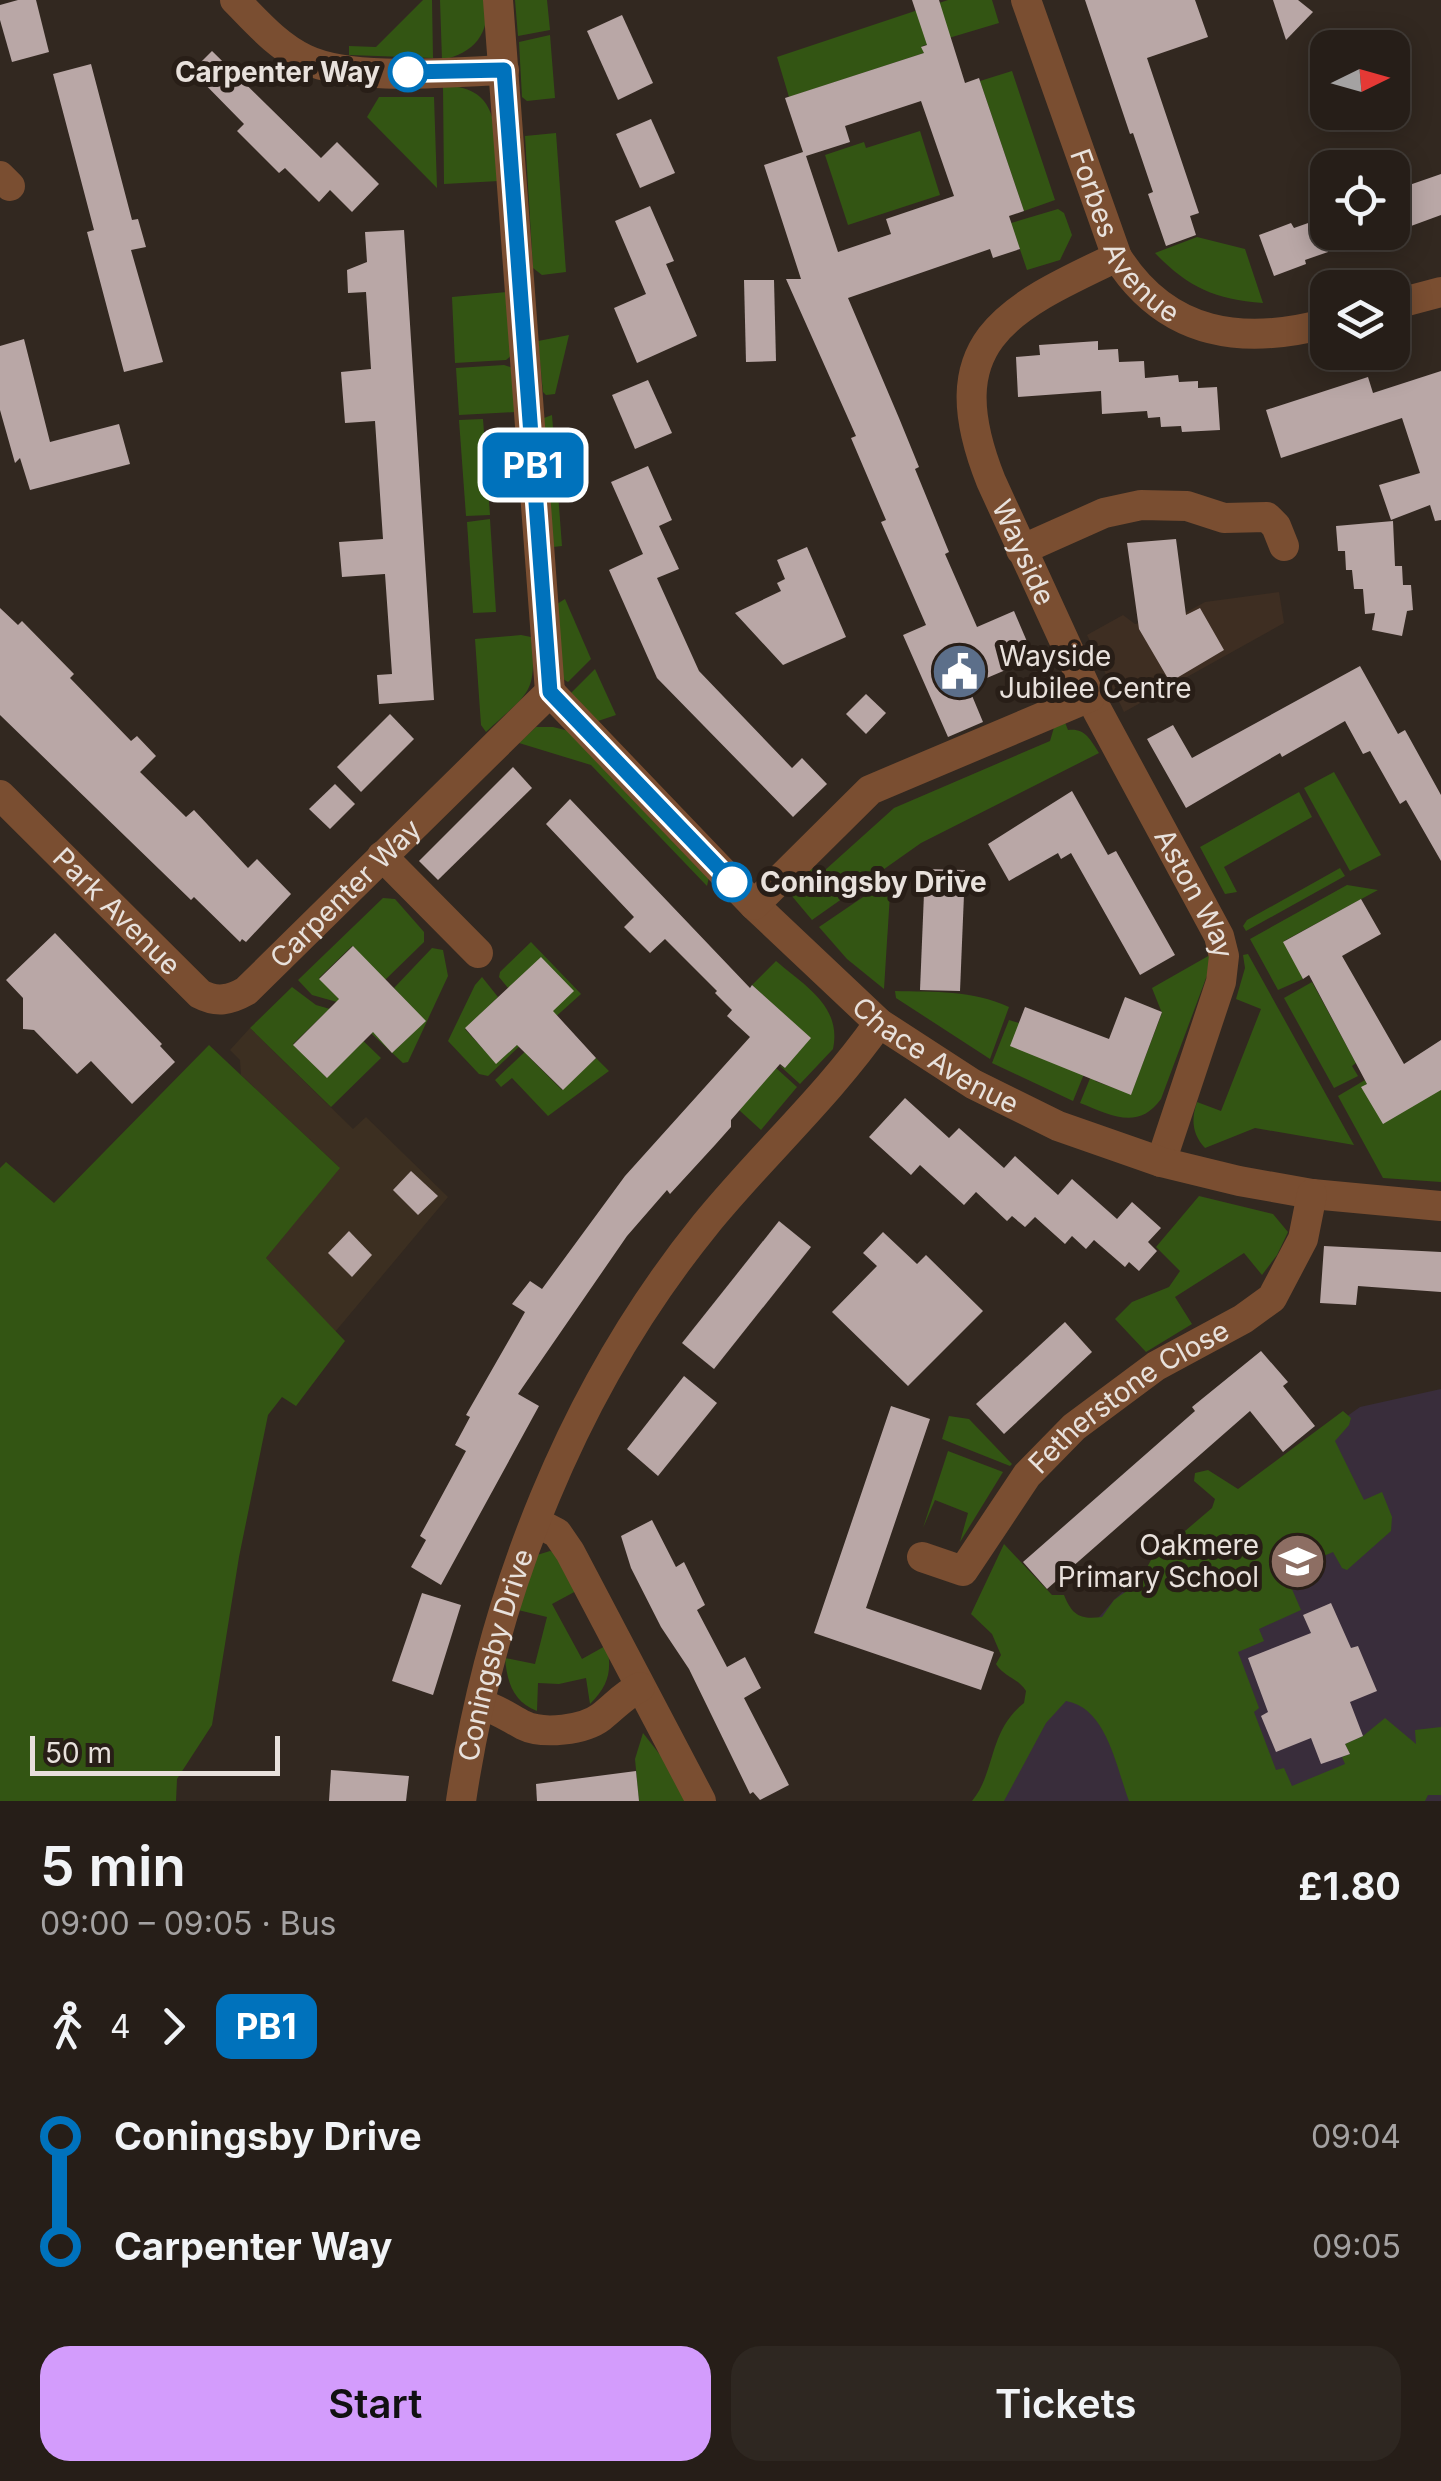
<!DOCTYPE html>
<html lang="en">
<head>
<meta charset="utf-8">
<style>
  :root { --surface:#261e18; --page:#2e2721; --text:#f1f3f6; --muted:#a4a2a2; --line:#423c37; --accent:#d39cfc }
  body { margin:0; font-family:Inter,sans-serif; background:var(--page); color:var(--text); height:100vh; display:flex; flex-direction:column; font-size:38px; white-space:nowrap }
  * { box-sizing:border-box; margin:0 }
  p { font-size:32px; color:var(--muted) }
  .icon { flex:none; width:55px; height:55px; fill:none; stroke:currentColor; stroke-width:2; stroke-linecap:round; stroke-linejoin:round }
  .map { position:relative; height:1801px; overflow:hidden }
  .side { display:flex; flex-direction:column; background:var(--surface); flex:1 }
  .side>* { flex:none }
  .badge { padding:0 20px; border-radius:15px; font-size:35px; line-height:65px }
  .needle { width:65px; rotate:85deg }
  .fabs { position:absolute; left:1310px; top:30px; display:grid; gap:20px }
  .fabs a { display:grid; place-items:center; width:100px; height:100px; border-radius:20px; background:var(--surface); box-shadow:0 5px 25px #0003,0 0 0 2px var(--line); font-size:50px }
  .scale { position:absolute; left:30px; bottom:25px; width:250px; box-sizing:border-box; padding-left:10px; border:5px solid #e8e1dc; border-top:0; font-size:28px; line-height:35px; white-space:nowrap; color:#e8e1dc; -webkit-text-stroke:8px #281e17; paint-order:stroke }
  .map>.badge { position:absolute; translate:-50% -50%; box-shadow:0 0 0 5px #fff }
  .legs { display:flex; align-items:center; gap:15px; height:110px; padding:0 40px; font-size:32px }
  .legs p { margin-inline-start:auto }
  .headline { display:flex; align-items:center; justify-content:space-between; height:170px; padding:0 40px }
  h1 { font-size:55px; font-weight:600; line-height:75px }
  .primary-button { display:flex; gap:20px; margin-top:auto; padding:20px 40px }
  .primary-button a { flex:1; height:115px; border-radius:30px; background:var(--accent); color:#111; font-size:40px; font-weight:600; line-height:115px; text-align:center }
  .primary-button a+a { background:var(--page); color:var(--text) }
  ul { padding:0 40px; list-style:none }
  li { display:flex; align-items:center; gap:35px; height:110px; font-size:38px }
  li i { display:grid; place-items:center; width:15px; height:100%; margin:0 12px; background:currentColor }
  li i::after { content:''; width:25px; height:25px; margin:-12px; border:8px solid; border-radius:50%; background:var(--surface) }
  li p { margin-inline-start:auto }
  li:first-child i { background:linear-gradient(#0000 50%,currentColor 0) }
  li:last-child i { background:linear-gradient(currentColor 50%,#0000 0) }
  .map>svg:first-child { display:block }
  .built { fill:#3e2e22 }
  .industrial { fill:#3c2f21 }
  .education { fill:#392d3b }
  .green { fill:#335513 }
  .building { fill:#b9a7a6; fill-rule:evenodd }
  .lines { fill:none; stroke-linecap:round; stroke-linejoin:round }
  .street { stroke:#7a4e31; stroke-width:30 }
  .line-1-casing { stroke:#fff; stroke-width:22 }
  .line-1 { stroke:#0072bc; stroke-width:15 }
  .stop-1-dot { fill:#fff; stroke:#0072bc; stroke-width:5 }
  .labels { text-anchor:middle; stroke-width:10; stroke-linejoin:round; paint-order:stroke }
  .stop-label { font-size:28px; font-weight:bold; fill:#e8e1dc; stroke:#281e17; text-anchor:end }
  .street-label { font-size:28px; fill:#e8e1dc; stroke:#281e17 }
  .poi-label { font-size:28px; fill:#e8e1dc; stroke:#281e17; text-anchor:start }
</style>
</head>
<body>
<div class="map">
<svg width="1441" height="1801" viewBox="0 0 1441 1801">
  <rect width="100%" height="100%" fill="#322820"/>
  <polygon class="built" points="1279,592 1284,623 1124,712 1087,635 1123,615 1135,624 1185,613 1205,602"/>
  <polygon class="industrial" points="250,1028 353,1129 366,1117 448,1197 335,1332 266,1258 339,1167 241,1075 240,1060 230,1050"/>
  <polygon class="education" points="1441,1389 1441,1801 998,1801 1086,1632 1114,1600 1197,1522 1360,1407"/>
  <g class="green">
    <polygon points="423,0 432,0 433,58 349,55 349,46 376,47"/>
    <path d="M440,0H487C490,34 474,53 442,60Z"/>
    <polygon points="515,0 547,0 550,30 518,36"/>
    <polygon points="948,0 992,0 999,23 922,46 924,53 789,97 777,57"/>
    <polygon points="550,35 555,98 527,101 522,97 519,42"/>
    <polygon points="1012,71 1055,200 1024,211 980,81"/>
    <path d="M443,86C503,85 495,136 499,181L444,184Z"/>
    <polygon points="379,97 434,97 437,188 367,117"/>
    <polygon points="920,131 940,195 848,225 825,155 864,142 866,148"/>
    <polygon points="556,133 566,272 542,275 533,268 525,136"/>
    <polygon points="1058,209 1064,213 1072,235 1060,260 1027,270 1011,223"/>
    <path d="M1197,237L1245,249L1263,303C1214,299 1189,288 1155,253Z"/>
    <polygon points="507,292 512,355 506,360 455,363 452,297"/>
    <polygon points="569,335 555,394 546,395 543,392 538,341"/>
    <polygon points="504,365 513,368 516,412 459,415 456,368"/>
    <polygon points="552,415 562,546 553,547 544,418"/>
    <polygon points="483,419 490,515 466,516 459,420"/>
    <polygon points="490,519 496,612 473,613 467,522"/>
    <polygon points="565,599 591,659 568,682 563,679 557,604"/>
    <path d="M521,635L531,637C538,696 527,693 486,732L481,725L475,639Z"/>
    <polygon points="595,669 616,715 598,721 571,693"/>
    <path d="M1064,720L1068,730C1085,728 1090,739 1099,753L921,843L812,920L791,895L790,888L810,868L824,871L894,808L1050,741L1055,724Z"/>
    <polygon points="536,727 553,727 569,731 709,877 707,886 591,765 519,743"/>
    <polygon points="1334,772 1381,855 1350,871 1304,788"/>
    <polygon points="1299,792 1312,817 1224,867 1237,892 1225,894 1200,847"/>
    <polygon points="1340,868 1345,876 1246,931 1243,926 1247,920"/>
    <polygon points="891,878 884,989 847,959 819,927"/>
    <polygon points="1347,885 1378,890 1284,941 1303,979 1278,990 1250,939"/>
    <polygon points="383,898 395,899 424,932 424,942 385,980 352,946 319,978 344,1004 312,995 298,980"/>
    <polygon points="531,942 581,994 552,1020 541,958 508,988 499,977 500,972"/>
    <polygon points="432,948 443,950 448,976 408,1062 403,1063 359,1022 362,1020 393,1052 425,1021 394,988"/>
    <path d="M1248,954L1354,1145L1255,1128L1205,1148C1192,1134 1191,1119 1197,1102L1221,1111L1261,1009L1236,999L1245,968L1243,955Z"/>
    <path d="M1210,955L1212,962L1161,1099C1138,1131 1111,1115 1080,1103L1091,1076L1096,1078L1095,1081L1131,1094L1162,1013L1152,988Z"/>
    <path d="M776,961C805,986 842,1006 833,1049L800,1084L779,1065L785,1068L810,1038L752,985Z"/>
    <polygon points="482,977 498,997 465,1029 496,1063 525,1038 526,1040 488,1076 479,1074 448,1041 475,985"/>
    <polygon points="1312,982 1356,1063 1352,1066 1358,1076 1334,1088 1284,998"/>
    <polygon points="292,987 316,1005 337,1011 327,1011 293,1044 326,1077 360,1045 349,1032 352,1030 381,1058 331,1107 250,1028"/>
    <path d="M895,991C935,992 972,990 1009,1007L990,1059L896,998Z"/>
    <polygon points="1009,1020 1019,1023 1084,1074 1073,1101 992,1063"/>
    <polygon points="209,1045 340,1168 266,1258 345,1341 296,1406 282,1397 268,1415 239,1557 212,1725 177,1779 176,1801 0,1801 0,1168 6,1162 54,1203"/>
    <polygon points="531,1046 528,1056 562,1090 596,1058 609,1071 548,1116 512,1078 501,1087 495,1080"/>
    <polygon points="776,1068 797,1087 761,1130 739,1110"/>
    <polygon points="1365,1080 1367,1084 1362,1087 1441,1090 1441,1182 1383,1178 1338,1096"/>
    <polygon points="1199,1196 1273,1214 1288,1232 1277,1255 1262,1275 1244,1253 1175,1297 1192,1324 1146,1352 1115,1319 1132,1302 1169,1287 1180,1271 1156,1247"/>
    <path d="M1343,1411L1351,1418L1349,1425L1335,1441L1364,1500L1382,1492L1392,1517L1391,1531L1347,1570L1342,1568L1333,1552L1285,1573L1301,1610L1259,1629L1264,1641L1238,1652L1259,1708L1254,1712L1276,1770L1284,1768L1292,1786L1345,1764L1342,1757L1350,1754L1345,1744L1363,1736L1385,1718L1416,1744L1415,1730L1441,1727V1795H1428L1425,1801H1129C1116,1767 1107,1708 1066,1701L1046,1723L1004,1801H972C996,1772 988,1731 1024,1703L1026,1691C1018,1678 1004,1677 996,1664L1001,1655L992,1634L971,1614L1004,1544L1052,1595H1064C1072,1615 1080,1620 1102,1617L1114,1600L1139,1582L1151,1560L1212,1508L1215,1499L1194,1481L1195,1473L1208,1470L1238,1489Z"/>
    <polygon points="949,1416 969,1419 1012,1464 1010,1466 942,1439"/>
    <polygon points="948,1451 1003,1472 960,1542 968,1513 935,1500 923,1528"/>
    <path d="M550,1551L557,1554L578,1590L552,1604L582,1659L607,1645C612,1671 609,1685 590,1704L586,1678L559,1684L538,1683L537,1711C513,1702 507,1682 505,1658L535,1664L547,1617L518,1610L537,1555Z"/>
    <polygon points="643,1733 668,1765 685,1801 639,1801 635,1759"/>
  </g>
  <g class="building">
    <polygon points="18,0 36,0 49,52 12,62 0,20 0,5"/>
    <path d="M912,0H939L965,83L979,78L1024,211L1009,216L1020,249L993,258L990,249L848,298L899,418L919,467L915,469L949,552L945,554L977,627L1014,611L1034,658L968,686L983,722L948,737L903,635L926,625L881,522L886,520L851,438L856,436L786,279H801L764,165L803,152L785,98L924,53L921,47L927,45ZM921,101L954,196L886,219L891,234L838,252L806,156L850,142L845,126Z"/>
    <polygon points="1085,0 1195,0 1208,37 1147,58 1199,213 1190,216 1196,235 1166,246 1148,194 1153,192 1133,133 1130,134"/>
    <polygon points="1273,0 1298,0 1313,12 1286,40"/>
    <polygon points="622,15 653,83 618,100 587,31"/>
    <polygon points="212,51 321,158 337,142 379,184 352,212 330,190 319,202 285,168 279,173 237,131 244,124 192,71"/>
    <polygon points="91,64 132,220 138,219 146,247 131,250 163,362 124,372 87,232 94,230 53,74"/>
    <polygon points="651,119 675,173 640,188 616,134"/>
    <polygon points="1441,174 1441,215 1392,233 1392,191"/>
    <polygon points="650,206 674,261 666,264 697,336 637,363 614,308 646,294 615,221"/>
    <polygon points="1328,216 1328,252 1305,260 1306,264 1274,276 1259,235 1291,223 1294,228"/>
    <polygon points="404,230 434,700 379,704 377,675 392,674 385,574 342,577 339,542 383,539 375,421 345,423 341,372 371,369 366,292 348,293 347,270 367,262 365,232"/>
    <polygon points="744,280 774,280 776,361 746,362"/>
    <polygon points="24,339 50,442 119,424 130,464 30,490 20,458 15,463 0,410 0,346"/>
    <polygon points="1098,341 1098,350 1118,349 1119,362 1144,361 1145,378 1178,375 1179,382 1198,381 1198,388 1217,387 1220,430 1182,432 1181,426 1161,427 1160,417 1148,418 1147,411 1102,414 1101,391 1018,397 1016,357 1040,355 1039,345"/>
    <polygon points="1441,371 1441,520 1435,521 1430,505 1391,520 1379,485 1420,473 1402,418 1281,458 1266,410 1368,377 1373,393"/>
    <polygon points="648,380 672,433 635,449 612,395"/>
    <polygon points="648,466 672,520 659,526 679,569 657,578 699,671 792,768 802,758 827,784 793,817 657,678 609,570 643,554 611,482"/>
    <polygon points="1393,521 1395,566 1402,566 1403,585 1411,585 1413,610 1407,611 1402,636 1372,630 1375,613 1365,614 1363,589 1354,589 1352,570 1346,570 1345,551 1338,551 1336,526"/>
    <polygon points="1176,539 1186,615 1200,608 1224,650 1170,682 1139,629 1127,543"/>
    <polygon points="807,547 846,637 783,665 735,613 781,591 777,583 785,579 777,560"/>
    <polygon points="0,608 18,625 22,621 74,674 70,678 131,741 137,736 156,756 140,772 186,817 194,810 248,868 257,859 291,894 246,942 242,939 240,942 194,897 191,900 0,715"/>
    <polygon points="1360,666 1398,734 1405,730 1441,795 1441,861 1406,800 1400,804 1370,751 1363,754 1345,721 1282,757 1280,753 1186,808 1147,739 1173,725 1192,758"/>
    <polygon points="866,694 886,713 866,734 846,714"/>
    <polygon points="390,714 414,739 361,792 337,767"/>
    <polygon points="513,767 532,788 438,880 419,861"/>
    <polygon points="335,784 355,804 330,829 309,809"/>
    <polygon points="1072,791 1108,855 1116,851 1175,955 1140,975 1071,853 1061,859 1058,853 1009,881 988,844"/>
    <polygon points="570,799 750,988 752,985 811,1038 785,1068 780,1064 731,1120 731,1127 715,1145 670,1194 667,1190 627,1236 518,1394 539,1406 441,1585 411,1567 426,1540 420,1536 466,1451 455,1445 470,1417 466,1415 525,1312 512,1304 530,1281 542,1289 625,1176 750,1037 727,1016 732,1010 715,993 717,991 665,939 650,953 624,927 634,917 546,824"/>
    <polygon points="925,869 965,870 960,991 920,990"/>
    <polygon points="1361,899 1381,934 1342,956 1404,1064 1441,1040 1441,1090 1383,1124 1361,1087 1367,1084 1309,975 1303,979 1283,942"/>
    <polygon points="55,933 162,1044 160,1046 175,1062 132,1104 91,1061 77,1074 34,1030 23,1029 23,998 6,980"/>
    <polygon points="353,946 426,1021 392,1053 373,1032 327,1078 293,1045 339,999 319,979"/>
    <polygon points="541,957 574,991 553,1011 596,1058 563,1090 517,1045 496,1064 465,1028"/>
    <polygon points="1125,997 1162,1012 1131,1095 1010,1046 1025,1007 1109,1039"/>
    <polygon points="905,1098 949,1138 959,1128 1004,1168 1015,1156 1058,1195 1072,1179 1117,1219 1132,1202 1161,1228 1148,1242 1157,1251 1139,1271 1129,1262 1125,1267 1094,1240 1086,1249 1072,1236 1065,1244 1035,1217 1025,1227 1012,1216 1007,1221 976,1192 964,1205 920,1165 911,1175 869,1137"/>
    <polygon points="411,1171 438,1196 418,1215 393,1190"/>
    <polygon points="779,1221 811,1247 714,1369 682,1343"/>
    <polygon points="349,1231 372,1255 352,1277 328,1253"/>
    <polygon points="883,1232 917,1264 926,1255 983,1311 908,1386 832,1312 877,1266 863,1253"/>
    <polygon points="1324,1246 1441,1252 1441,1292 1358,1286 1356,1305 1320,1303"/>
    <polygon points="1065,1322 1092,1352 1004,1434 976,1404"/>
    <polygon points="1261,1351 1288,1382 1283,1386 1315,1426 1283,1452 1250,1411 1047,1589 1023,1562 1195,1411 1192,1407"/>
    <polygon points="684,1376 717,1403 658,1476 627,1449"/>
    <polygon points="891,1406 930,1419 866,1608 994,1652 981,1690 814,1633"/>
    <polygon points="652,1520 676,1567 684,1562 705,1605 697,1610 727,1667 745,1657 761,1688 744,1698 789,1785 760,1800 753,1792 750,1794 689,1669 661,1627 631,1568 621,1536"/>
    <polygon points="422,1593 461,1605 433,1695 392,1681"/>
    <polygon points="1331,1603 1351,1648 1358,1646 1377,1691 1350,1702 1363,1736 1345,1744 1350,1754 1321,1764 1311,1738 1276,1752 1261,1716 1268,1712 1248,1658 1311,1633 1303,1615"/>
    <polygon points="331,1770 409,1776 406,1801 329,1801"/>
    <polygon points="636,1771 639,1801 537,1801 536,1784"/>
  </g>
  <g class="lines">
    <g class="street">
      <path d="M235,0C256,21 277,46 305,59C353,82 451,72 504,70"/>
      <polyline points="498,0 550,692"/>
      <path id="s1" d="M1026,0L1117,257C1167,336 1243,346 1328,323"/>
      <polyline points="0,176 10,186"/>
      <path id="s2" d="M1117,257C1004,310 936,343 991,481L1090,697L1219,936L1224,956L1221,982L1161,1162"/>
      <polyline points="1392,305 1441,292"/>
      <polyline points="1021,550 1104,513 1141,505 1187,506 1224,518 1267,517 1276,526 1284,546"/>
      <path id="s3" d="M550,692L754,905L879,1023L973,1084L1058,1126L1161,1162L1239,1181L1312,1194L1441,1206"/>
      <path id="s4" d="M0,795L200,994C217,1003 230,1000 246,991L550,692"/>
      <polyline points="382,856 478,953"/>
      <polyline points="754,905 870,790 1090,697"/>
      <polyline points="536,1522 557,1533 570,1552 701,1801"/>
      <path id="s5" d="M922,1557L963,1571L1027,1475L1074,1427L1156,1366L1243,1319L1272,1298L1303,1239L1312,1194"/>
      <path d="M480,1704C497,1709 508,1717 523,1725C543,1735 584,1730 601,1717C615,1706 624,1695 640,1687"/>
      <path id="s6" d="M461,1801C492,1594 573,1388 705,1225C761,1156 828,1096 879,1023"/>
    </g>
  </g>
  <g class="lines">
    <defs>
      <polyline id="line-1" points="408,72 504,70 550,692 732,882"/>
    </defs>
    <use href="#line-1" class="line-1-casing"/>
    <use href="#line-1" class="line-1"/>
  </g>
  <defs>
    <symbol id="civic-disc" viewBox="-11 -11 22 22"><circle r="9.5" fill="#5c6f8a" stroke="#281e17"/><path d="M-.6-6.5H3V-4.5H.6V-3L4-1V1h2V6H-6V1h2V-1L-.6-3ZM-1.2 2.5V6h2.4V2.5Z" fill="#fff"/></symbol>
    <symbol id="school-disc" viewBox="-11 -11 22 22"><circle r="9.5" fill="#8d6e63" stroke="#281e17"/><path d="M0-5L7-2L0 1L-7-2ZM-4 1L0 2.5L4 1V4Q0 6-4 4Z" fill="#fff"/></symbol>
  </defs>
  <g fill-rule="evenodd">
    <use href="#civic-disc" x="928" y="640" width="63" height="63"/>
    <use href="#school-disc" x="1266" y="1530" width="63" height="63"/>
  </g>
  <g class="stop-1-dot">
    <circle cx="408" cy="72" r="18"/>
    <circle cx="732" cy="882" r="18"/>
  </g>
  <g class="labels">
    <g class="stop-label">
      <text x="380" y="82">Carpenter Way</text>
      <text x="760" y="892" text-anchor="start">Coningsby Drive</text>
    </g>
    <g class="street-label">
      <text dy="10" stroke="none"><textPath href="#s1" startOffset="258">Forbes Avenue</textPath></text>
      <text dy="10" stroke="none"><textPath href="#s2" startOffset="380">Wayside</textPath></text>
      <text dy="10" stroke="none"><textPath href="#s4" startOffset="470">Carpenter Way</textPath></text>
      <text dy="10" stroke="none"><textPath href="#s2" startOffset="762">Aston Way</textPath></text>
      <text dy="10" stroke="none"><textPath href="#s4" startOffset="165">Park Avenue</textPath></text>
      <text dy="10" stroke="none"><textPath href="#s3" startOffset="532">Chace Avenue</textPath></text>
      <text dy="10" stroke="none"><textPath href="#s5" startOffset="288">Fetherstone Close</textPath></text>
      <text dy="10" stroke="none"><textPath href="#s6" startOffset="150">Coningsby Drive</textPath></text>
    </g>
    <g class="poi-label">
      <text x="999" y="666">Wayside<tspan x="999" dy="32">Jubilee Centre</tspan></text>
      <text x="1259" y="1555" text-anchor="end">Oakmere<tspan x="1259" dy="32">Primary School</tspan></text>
    </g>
  </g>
</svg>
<div class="fabs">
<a><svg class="needle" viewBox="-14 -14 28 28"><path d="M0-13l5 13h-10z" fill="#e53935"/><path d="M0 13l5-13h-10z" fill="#a4a2a2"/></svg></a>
<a><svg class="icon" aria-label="locate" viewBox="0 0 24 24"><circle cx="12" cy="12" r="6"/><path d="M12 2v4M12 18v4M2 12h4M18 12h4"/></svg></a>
<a><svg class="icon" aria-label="layers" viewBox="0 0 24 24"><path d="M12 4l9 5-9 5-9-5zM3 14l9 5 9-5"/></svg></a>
</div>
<div class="scale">50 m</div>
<b class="badge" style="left:533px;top:465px;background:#0072bc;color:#fff">PB1</b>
</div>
<section class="side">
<div class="headline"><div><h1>5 min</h1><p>09:00 – 09:05 · Bus</p></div><b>£1.80</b></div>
<div class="legs"><svg class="icon" aria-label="walk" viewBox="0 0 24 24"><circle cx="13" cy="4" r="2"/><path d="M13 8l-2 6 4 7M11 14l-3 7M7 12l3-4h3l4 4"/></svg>4<svg class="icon" aria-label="forward" viewBox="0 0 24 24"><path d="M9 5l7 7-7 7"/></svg><b class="badge" style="background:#0072bc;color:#fff">PB1</b></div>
<ul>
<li><i style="color:#0072bc"></i><b>Coningsby Drive</b><p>09:04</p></li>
<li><i style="color:#0072bc"></i><b>Carpenter Way</b><p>09:05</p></li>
</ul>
<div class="primary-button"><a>Start</a><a>Tickets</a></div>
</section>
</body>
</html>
